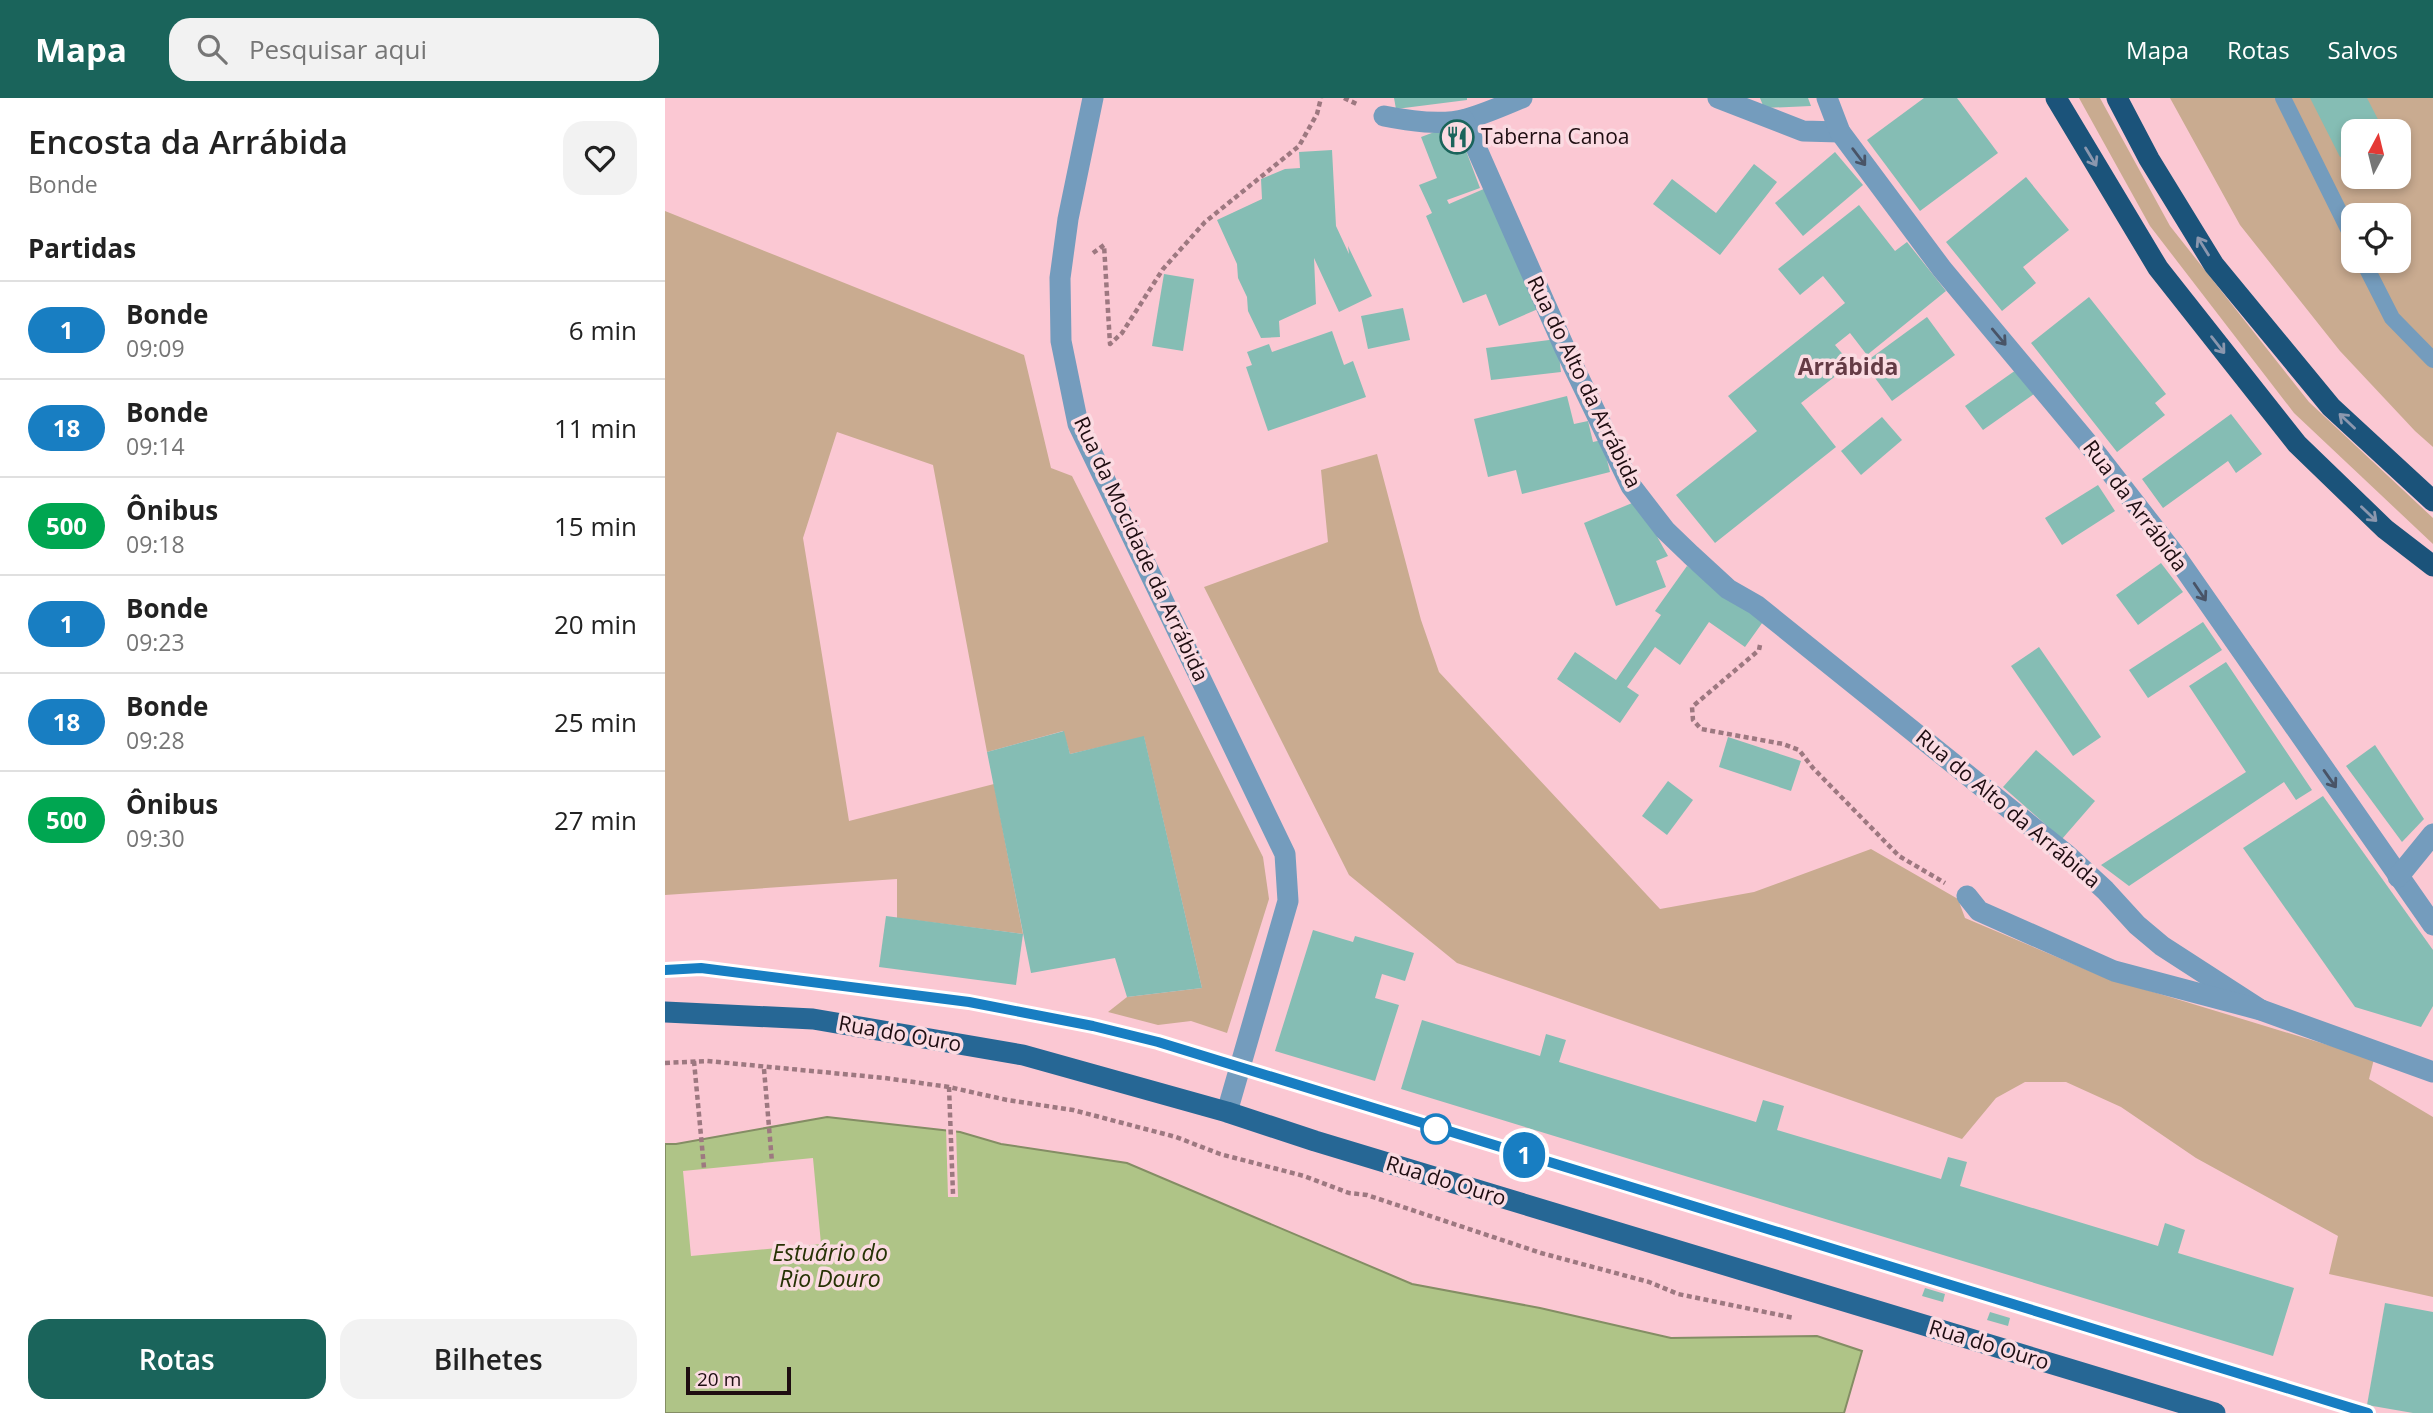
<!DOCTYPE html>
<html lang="pt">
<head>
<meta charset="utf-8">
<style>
  :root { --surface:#fff; --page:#f2f2f2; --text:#222; --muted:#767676; --line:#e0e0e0; --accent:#1a645b }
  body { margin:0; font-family:"Open Sans",sans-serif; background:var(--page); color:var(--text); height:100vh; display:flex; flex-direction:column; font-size:26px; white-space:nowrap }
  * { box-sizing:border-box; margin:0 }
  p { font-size:23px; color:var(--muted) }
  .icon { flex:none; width:38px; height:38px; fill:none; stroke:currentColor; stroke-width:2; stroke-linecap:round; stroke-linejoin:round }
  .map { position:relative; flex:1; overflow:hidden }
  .sheet { display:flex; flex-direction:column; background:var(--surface); width:665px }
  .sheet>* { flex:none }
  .badge { padding:0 14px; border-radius:23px; font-size:24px; line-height:46px }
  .needle { width:46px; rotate:7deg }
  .buttons { position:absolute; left:1676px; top:21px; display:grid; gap:14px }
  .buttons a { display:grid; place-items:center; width:70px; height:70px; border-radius:14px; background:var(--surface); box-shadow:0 4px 10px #0003; font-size:35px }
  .scale { position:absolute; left:21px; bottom:18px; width:105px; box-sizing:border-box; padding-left:7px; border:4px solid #1e0d11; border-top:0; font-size:19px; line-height:24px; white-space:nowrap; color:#1e0d11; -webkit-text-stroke:5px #fbdbe2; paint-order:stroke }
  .map>.badge { position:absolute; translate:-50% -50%; box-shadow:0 0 0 4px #fff }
  h2 { padding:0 28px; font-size:26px; line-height:63px }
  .round { display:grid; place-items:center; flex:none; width:74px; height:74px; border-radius:21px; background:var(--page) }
  .summary { display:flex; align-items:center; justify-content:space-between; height:119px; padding:0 28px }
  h1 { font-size:33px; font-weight:600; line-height:52px }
  .action { display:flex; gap:14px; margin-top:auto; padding:14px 28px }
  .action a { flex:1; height:80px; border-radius:21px; background:var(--accent); color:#fff; font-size:28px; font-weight:600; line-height:80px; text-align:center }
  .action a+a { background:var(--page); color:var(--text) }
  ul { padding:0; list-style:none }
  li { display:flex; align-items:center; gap:21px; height:98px; padding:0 28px; border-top:2px solid var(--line) }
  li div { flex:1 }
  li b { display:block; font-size:26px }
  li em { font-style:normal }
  li .badge { min-width:77px; font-weight:700; text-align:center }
  header { display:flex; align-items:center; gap:42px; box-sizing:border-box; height:98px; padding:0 35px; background:var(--accent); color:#fff }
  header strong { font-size:33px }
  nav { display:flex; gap:38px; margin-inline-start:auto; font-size:24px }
  .search { width:490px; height:63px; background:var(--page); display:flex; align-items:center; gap:18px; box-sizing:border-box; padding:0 24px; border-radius:21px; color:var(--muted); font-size:26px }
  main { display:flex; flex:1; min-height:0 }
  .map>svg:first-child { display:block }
  .green { fill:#c9ab90; fill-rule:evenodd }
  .water { fill:#afc487; stroke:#848d64; stroke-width:2 }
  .pier { fill:#fbc8d3 }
  .building { fill:#85bdb4 }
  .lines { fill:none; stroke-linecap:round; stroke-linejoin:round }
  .path { stroke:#9d7880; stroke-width:4.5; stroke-dasharray:5 3.5; stroke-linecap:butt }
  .service { stroke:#749cbd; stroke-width:16 }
  .minor { stroke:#749cbd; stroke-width:21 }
  .primary { stroke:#266795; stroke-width:21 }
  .motorway { stroke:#1b537a; stroke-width:21 }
  .tram { stroke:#462f34; stroke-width:2 }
  .oneway { stroke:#495467 }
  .oneway2 { stroke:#8b97ae }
  .line-casing { stroke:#fff; stroke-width:16 }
  .line { stroke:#187ec2; stroke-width:10 }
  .stop-dot { fill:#fff; stroke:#187ec2; stroke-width:3.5 }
  .labels { text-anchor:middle; stroke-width:7; stroke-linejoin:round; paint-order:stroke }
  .poi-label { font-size:21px; fill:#1e0d11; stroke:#fbdbe2; text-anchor:start }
  .street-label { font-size:21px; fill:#1e0d11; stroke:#fbdbe2 }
  .neighbourhood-label { font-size:23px; font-weight:bold; fill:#643b45; stroke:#fbdbe2 }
  .water-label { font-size:23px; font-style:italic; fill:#263204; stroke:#fbdbe2 }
</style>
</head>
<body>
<header>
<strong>Mapa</strong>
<div class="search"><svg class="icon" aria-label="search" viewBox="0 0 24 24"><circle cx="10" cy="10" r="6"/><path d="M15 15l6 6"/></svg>Pesquisar aqui</div>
<nav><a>Mapa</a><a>Rotas</a><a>Salvos</a></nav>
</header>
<main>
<section class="sheet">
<div class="summary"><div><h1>Encosta da Arrábida</h1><p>Bonde</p></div><a class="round"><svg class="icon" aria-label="heart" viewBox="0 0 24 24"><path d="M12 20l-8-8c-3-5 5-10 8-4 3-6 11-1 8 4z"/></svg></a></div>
<h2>Partidas</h2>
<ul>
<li><span class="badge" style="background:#187ec2;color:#fff">1</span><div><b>Bonde</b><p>09:09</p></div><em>6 min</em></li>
<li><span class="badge" style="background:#187ec2;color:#fff">18</span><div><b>Bonde</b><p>09:14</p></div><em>11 min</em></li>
<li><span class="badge" style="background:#00a651;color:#fff">500</span><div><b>Ônibus</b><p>09:18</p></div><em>15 min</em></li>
<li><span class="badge" style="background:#187ec2;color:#fff">1</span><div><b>Bonde</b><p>09:23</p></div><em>20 min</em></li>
<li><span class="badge" style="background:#187ec2;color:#fff">18</span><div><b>Bonde</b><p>09:28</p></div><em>25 min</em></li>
<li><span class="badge" style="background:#00a651;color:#fff">500</span><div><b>Ônibus</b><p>09:30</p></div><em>27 min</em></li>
</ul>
<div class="action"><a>Rotas</a><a>Bilhetes</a></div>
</section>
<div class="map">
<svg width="1768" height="1315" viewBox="0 0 1768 1315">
  <rect width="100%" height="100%" fill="#fbc8d3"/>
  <g class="green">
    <polygon points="1414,0 1435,0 1505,128 1644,304 1768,420 1768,446 1629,315 1485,128"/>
    <path d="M1505,0H1768V349L1750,333L1675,253L1575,127ZM1689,33H1734V79H1689ZM1689,117H1734V163H1689Z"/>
    <polygon points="0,113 359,257 386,370 407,378 598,759 604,801 562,935 526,923 493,927 443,914 462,899 537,890 479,639 405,656 398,633 322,654 268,367 172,334 138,440 184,723 329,686 358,836 232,820 232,781 0,797"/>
    <polygon points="712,356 756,522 774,574 995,811 1089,794 1206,751 1293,801 1300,820 1439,879 1709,961 1704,981 1768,1019 1768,1199 1664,1176 1673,1138 1531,1060 1456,1009 1401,984 1360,984 1331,1000 1297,1041 792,865 684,777 539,489 663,444 656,372"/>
  </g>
  <polygon class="water" points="162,1019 295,1034 336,1046 462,1065 747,1186 875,1210 1006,1240 1152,1238 1197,1253 1179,1315 0,1315 0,1046 11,1046"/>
  <g class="pier">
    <polygon points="281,1029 291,1030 293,1099 283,1099"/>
    <polygon points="148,1060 156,1146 26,1158 18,1073"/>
  </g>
  <g class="building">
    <polygon points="729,0 802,0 802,2 731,11"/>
    <polygon points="1095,0 1143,0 1146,8 1099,10"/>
    <polygon points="1259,0 1292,0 1333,55 1255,113 1202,42"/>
    <polygon points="1645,0 1702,0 1719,33 1689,33 1689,61 1685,54 1675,59"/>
    <polygon points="791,26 815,90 782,102 784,106 821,90 873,211 834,228 821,196 798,205 761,118 767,115 754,87 772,80 756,39"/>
    <polygon points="667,52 671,128 684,156 683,148 707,198 674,214 649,160 651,206 614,223 615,239 596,240 583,213 582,199 573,180 572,166 552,122 597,101 596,81 620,71 635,70 634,54"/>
    <polygon points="1170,54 1198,87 1138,138 1110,105"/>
    <polygon points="1089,66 1112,84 1055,157 988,106 1007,81 1051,115"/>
    <polygon points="1361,79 1404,132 1358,169 1371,185 1337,213 1281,144"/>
    <polygon points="1194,107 1230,153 1242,144 1281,193 1202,257 1185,235 1170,247 1186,266 1136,305 1171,349 1050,445 1011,397 1092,333 1063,298 1180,205 1158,178 1135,197 1113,171"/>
    <polygon points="499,176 529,181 518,253 487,248"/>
    <polygon points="1424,199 1501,296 1490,305 1500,317 1452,354 1366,245"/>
    <polygon points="738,210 745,242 703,251 696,218"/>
    <polygon points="1262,219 1290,257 1227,303 1199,265"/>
    <polygon points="667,233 679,267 688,263 701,299 603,333 581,269 587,267 582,254 604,246 607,254"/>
    <polygon points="892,241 896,274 826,282 821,250"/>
    <polygon points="1351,272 1369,296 1318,332 1300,308"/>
    <polygon points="902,298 909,326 923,323 928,344 937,342 945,374 857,396 851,372 823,379 809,321"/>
    <polygon points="1566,316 1597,356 1571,375 1563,363 1498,410 1477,381"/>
    <polygon points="1217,319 1237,342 1196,377 1176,353"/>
    <polygon points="1433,387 1450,413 1397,447 1380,420"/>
    <polygon points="972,403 1003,458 991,463 1001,489 951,508 919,425"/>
    <polygon points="1496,465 1518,494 1473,527 1451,497"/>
    <polygon points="1022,468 1100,521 1080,549 1044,524 1015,567 990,549 962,589 974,597 955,625 892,581 910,554 951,582 996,517 990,513"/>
    <polygon points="1538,524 1557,552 1483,600 1464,572"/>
    <polygon points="1374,549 1436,639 1408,658 1346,568"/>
    <polygon points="1561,564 1647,692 1631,702 1619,684 1464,788 1436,767 1581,674 1524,588"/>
    <polygon points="399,633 405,656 479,638 537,890 462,899 450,860 366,875 322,654"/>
    <polygon points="1063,639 1136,663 1126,693 1054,669"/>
    <polygon points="1710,647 1759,721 1737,744 1681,668"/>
    <polygon points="1371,652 1430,703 1397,741 1338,689"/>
    <polygon points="1003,683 1028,702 1002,737 977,718"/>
    <polygon points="1658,698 1768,852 1768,908 1756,929 1690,909 1578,750"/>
    <polygon points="221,818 358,836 351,887 214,869"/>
    <polygon points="648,832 688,844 690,838 749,855 740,883 717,876 710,900 734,907 710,983 610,953"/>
    <polygon points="757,922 875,958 881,936 901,942 894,964 1091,1024 1098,1002 1119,1008 1112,1032 1276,1081 1283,1059 1302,1064 1295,1088 1493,1148 1500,1125 1520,1132 1513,1155 1629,1190 1608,1258 736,991"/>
    <polygon points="1260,1190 1280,1196 1278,1204 1257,1198"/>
    <polygon points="1720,1205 1768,1214 1768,1315 1748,1315 1702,1307"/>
    <polygon points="1325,1214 1345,1220 1343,1228 1322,1222"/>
  </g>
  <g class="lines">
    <g class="path">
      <polyline points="679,0 694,7"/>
      <polyline points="428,155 439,147 445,246 457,235 498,171 540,124 634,48 652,16 656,0"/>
      <polyline points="1095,547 1094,552 1027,609 1028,622 1036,631 1118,646 1134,652 1148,670 1234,758 1280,785"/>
      <polyline points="29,963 39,1070"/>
      <polyline points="0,965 42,963 220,980 284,989 342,1002 408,1012 511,1039 555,1056 639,1078 684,1095 702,1097 876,1155 984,1184 1013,1196 1129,1220"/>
      <polyline points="99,971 107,1064"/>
      <polyline points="284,989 288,1096"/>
    </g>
    <g class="service">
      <polyline points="1618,0 1689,143"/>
      <polyline points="1698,163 1727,220 1768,262"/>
    </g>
    <g class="minor">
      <polyline points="428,0 403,121 395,180 396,243 413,326 620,756 623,803 562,1014"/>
      <polyline points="1053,0 1138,33 1175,34"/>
      <polyline points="1162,0 1175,34 1277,171 1430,354 1510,457 1768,827"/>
      <path d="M719,18C744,23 776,28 801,21C820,16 839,7 857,0"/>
      <polyline points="799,22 900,251 966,388 1000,432 1026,457 1063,491 1091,507 1402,757 1440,792 1472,827 1497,848 1596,912"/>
      <polyline points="1733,779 1768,736"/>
      <polyline points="1302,798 1314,813 1449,873 1596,912 1768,974"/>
    </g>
    <polyline class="primary" points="0,914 148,921 358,957 562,1014 650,1043 1550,1315"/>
    <g class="motorway">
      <polyline points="1391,0 1493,170 1632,346 1720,431 1768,468"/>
      <polyline points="1452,0 1484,61 1549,167 1666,309 1768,403"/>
    </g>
    <polyline class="tram" points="0,872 36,870 304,904 428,928 493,944 1703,1315"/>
  </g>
  <defs><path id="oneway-shaft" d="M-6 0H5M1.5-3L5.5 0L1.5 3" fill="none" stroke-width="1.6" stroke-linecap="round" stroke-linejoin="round" transform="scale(1.75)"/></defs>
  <g class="oneway">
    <use href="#oneway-shaft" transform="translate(1194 59) rotate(53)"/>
    <use href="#oneway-shaft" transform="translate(1334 239) rotate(50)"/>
    <use href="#oneway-shaft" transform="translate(1535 494) rotate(56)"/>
    <use href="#oneway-shaft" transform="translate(1665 681) rotate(55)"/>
  </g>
  <g class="oneway2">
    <use href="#oneway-shaft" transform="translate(1426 59) rotate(59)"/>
    <use href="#oneway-shaft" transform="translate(1538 148) rotate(-122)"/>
    <use href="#oneway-shaft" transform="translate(1553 247) rotate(52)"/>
    <use href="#oneway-shaft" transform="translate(1682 323) rotate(-137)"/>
    <use href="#oneway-shaft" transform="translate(1704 416) rotate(44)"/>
  </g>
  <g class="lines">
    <defs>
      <polyline id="line" points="0,872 36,870 304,904 428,928 493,944 1703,1315"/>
    </defs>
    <use href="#line" class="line-casing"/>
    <use href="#line" class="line"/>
  </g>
  <defs>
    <symbol id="restaurant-ring" viewBox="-11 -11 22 22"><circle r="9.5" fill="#fbdbe2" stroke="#1a645b" stroke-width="1.5"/><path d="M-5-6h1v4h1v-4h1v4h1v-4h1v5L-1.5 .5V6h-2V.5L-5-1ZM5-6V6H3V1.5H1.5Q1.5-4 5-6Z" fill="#1a645b"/></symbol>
  </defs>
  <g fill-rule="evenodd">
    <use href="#restaurant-ring" x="773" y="20" width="38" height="38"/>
  </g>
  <circle class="stop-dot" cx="771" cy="1031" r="14"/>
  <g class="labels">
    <g class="poi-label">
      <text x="816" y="46">Taberna Canoa</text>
    </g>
    <g class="street-label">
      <text transform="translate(919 284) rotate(64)" y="7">Rua do Alto da Arrábida</text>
      <text transform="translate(1470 408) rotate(53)" y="7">Rua da Arrábida</text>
      <text transform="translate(476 451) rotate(65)" y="7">Rua da Mocidade da Arrábida</text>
      <text transform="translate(1343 711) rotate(40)" y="7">Rua do Alto da Arrábida</text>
      <text transform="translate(235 936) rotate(10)" y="7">Rua do Ouro</text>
      <text transform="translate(781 1083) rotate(17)" y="7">Rua do Ouro</text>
      <text transform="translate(1324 1247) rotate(17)" y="7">Rua do Ouro</text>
    </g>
    <g class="neighbourhood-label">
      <text x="1183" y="277">Arrábida</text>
    </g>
    <g class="water-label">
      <text x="165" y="1163">Estuário do<tspan x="165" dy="26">Rio Douro</tspan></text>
    </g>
  </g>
</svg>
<div class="buttons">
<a><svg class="needle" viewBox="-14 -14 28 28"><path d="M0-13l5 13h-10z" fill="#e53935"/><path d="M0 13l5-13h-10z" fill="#767676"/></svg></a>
<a><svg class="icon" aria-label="locate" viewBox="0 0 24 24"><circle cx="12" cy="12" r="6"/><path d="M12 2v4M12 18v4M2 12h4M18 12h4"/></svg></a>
</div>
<div class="scale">20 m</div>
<b class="badge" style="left:859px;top:1057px;background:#187ec2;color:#fff">1</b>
</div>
</main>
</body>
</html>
